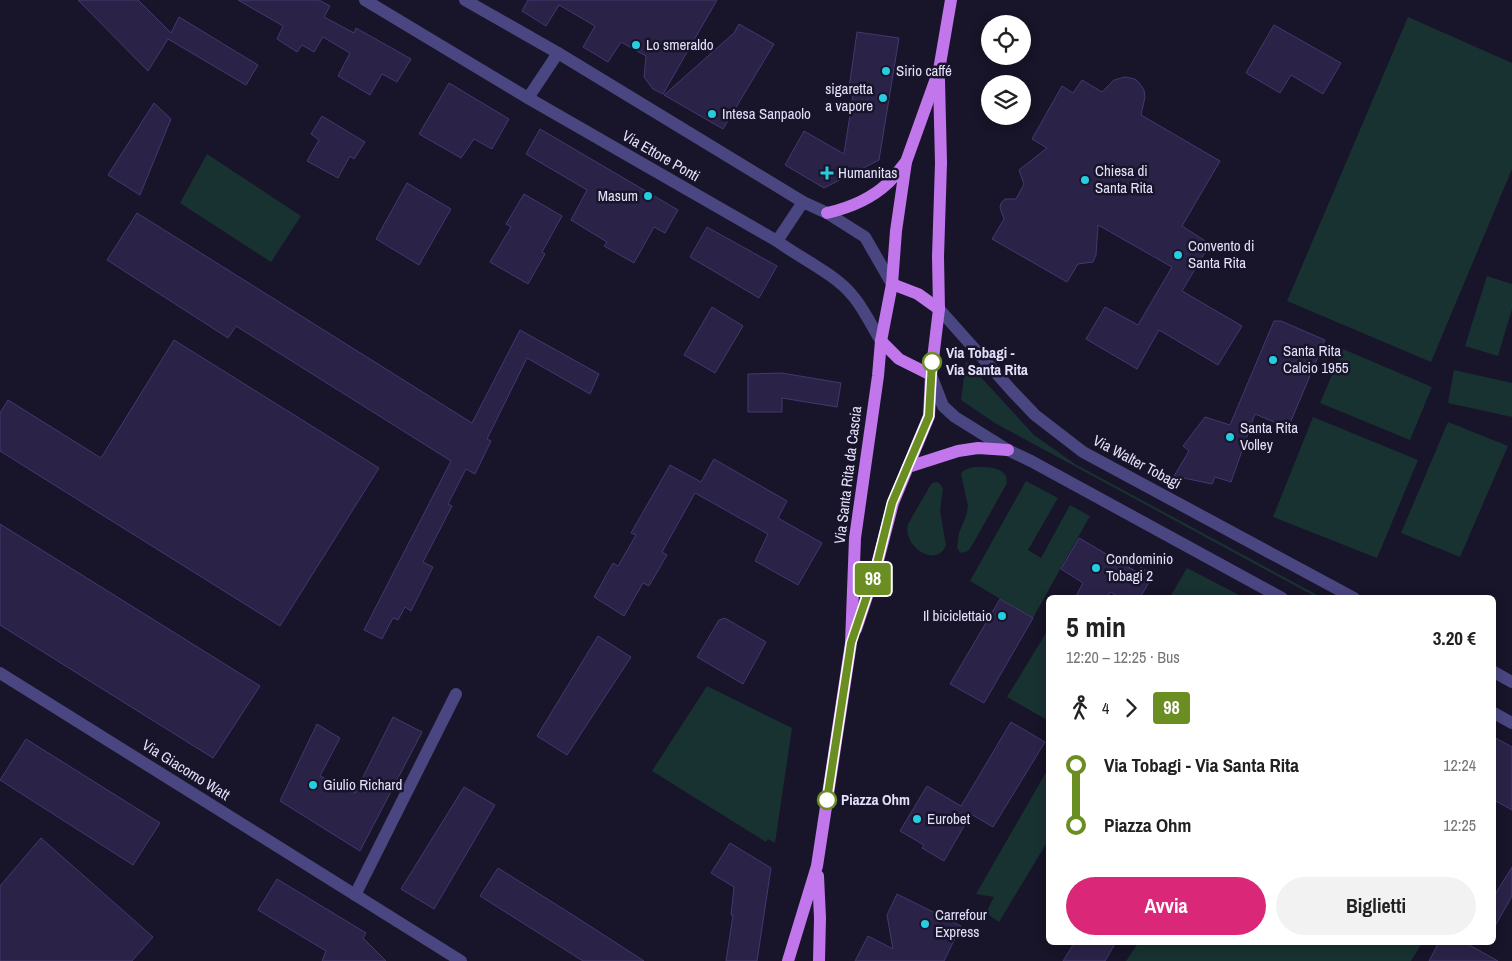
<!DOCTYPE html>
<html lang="it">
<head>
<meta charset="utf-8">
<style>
  :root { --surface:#fff; --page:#f2f2f2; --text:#222; --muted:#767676; --accent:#db2777 }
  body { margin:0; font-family:"Archivo Narrow",sans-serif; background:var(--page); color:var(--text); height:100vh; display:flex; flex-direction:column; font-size:19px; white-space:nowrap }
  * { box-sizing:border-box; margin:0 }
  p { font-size:16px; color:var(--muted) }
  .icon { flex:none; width:28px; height:28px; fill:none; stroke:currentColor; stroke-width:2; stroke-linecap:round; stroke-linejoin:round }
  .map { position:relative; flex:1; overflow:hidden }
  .side { position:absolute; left:1046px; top:595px; width:450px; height:350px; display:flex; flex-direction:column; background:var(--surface); border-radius:8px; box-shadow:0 2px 12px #0003 }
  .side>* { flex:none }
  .badge { padding:0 10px; border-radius:4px; font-size:18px; line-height:32px }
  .buttons { position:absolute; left:981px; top:15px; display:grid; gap:10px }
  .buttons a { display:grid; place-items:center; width:50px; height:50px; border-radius:50%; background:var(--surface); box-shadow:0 2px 12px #0003; font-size:25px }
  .map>.badge { position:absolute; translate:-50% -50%; box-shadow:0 0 0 2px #fff }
  .legs { display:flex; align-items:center; gap:8px; height:55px; padding:0 20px; font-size:16px }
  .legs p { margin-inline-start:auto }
  .headline { display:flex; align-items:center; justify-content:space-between; height:85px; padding:0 20px }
  h1 { font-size:28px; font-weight:700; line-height:38px }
  .primary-button { display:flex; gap:10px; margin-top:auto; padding:10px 20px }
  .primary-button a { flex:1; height:58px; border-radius:30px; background:var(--accent); color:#fff; font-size:20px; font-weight:700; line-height:58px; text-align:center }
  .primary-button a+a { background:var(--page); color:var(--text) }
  ul { padding:0 20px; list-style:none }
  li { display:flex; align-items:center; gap:18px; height:60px; font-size:19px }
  li i { display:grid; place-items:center; width:8px; height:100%; margin:0 6px; background:currentColor }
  li i::after { content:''; width:12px; height:12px; margin:-6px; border:4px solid; border-radius:50%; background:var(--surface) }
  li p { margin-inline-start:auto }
  li:first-child i { background:linear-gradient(#0000 50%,currentColor 0) }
  li:last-child i { background:linear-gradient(currentColor 50%,#0000 0) }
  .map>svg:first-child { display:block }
  .green { fill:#183231 }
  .building { fill:#2b2347; stroke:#443870 }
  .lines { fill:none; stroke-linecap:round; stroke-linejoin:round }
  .minor { stroke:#494681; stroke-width:12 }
  .major { stroke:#c176ec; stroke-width:12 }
  .line-1-casing { stroke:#fff; stroke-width:11 }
  .line-1 { stroke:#6b8e23; stroke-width:8 }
  .poi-dot { fill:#26cde1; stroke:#181429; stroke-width:2 }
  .stop-1-dot { fill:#fff; stroke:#6b8e23; stroke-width:2.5 }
  .labels { text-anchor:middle; stroke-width:5; stroke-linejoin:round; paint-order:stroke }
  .poi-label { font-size:15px; fill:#e3e0fb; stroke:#181429; text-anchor:start }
  .street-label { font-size:15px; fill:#e3e0fb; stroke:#181429 }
  .stop-label { font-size:15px; font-weight:bold; fill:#e3e0fb; stroke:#181429; text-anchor:start }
</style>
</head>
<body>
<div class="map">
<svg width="1512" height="961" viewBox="0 0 1512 961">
  <rect width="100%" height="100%" fill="#181429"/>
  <g class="green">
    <polygon points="1408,17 1512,63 1512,169 1431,362 1287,301"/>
    <polygon points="207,154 301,216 271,262 180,203"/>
    <polygon points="1487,276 1512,284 1512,309 1498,356 1465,346"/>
    <polygon points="1343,349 1432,387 1410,440 1320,403"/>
    <polygon points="966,361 1034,435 1075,464 1321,597 1316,597 995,423 961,400"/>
    <polygon points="1454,370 1512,383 1512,417 1448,403"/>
    <polygon points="1313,417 1418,460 1377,558 1273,517"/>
    <polygon points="1448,422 1508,446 1460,557 1401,533"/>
    <path d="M975,467C986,467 999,466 1006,476L1007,483L974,542L968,551L961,553L957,548L959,533L966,516L968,506L961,474C964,469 969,468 975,467Z"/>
    <polygon points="1026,481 1058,498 1028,550 1041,558 1070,505 1090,516 1033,618 970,581"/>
    <path d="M936,482L939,483L943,488L940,511L946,545C937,569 902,547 908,524L930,486L932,483Z"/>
    <polygon points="1187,568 1243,597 1170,597"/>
    <polygon points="1046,633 1049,634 1049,721 1007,697"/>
    <polygon points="707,686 792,728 775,843 768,839 766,842 652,771"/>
    <polygon points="1049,767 1049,839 999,922 986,913 994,897 976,894"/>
    <polygon points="1139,942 1422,942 1422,943 1411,961 1126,961"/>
  </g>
  <g class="building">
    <polygon points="78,0 138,0 171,33 179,17 258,65 246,85 168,39 148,71"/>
    <polygon points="238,0 319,0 330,6 324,17 354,33 356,28 411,59 397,82 382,74 370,95 338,76 350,53 323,37 314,52 302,45 297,52 277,39 283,26"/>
    <polygon points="528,0 717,0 663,94 653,89 644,77 646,56 621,42 608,62 583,47 595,26 559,5 546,26 522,11"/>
    <polygon points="739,24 774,44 723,129 664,95 734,33"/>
    <polygon points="1274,25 1341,63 1323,94 1291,75 1280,93 1246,73"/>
    <polygon points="857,32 899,38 879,160 824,188 785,165 804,131 844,154 853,95 848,95"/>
    <polygon points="1125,77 1135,79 1140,84 1144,90 1145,97 1141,115 1220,161 1182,226 1210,244 1182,291 1242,326 1218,365 1159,330 1137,369 1086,339 1105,307 1138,325 1172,267 1098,225 1096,255 1093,262 1078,264 1067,282 992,239 1004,219 1000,208 1001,203 1005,199 1016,199 1024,184 1019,170 1047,148 1032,139 1062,86 1073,93 1082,80 1102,92 1114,80"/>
    <polygon points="449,83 509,119 492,149 474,139 461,158 419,134"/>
    <polygon points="154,103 171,119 140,195 108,175"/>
    <polygon points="322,116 365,142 354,159 350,156 338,178 307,161 319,140 311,134"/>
    <polygon points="540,129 678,210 665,233 654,227 634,263 604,246 607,242 571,220 587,190 526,154"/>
    <polygon points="407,183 451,209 419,265 376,239"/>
    <polygon points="524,194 562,216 542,252 545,254 528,284 490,262 511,227 506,224"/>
    <polygon points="137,213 472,423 520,330 599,374 590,394 527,358 487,439 491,441 475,474 466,469 448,504 452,506 423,562 433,567 411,611 405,607 398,620 393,618 382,639 364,630 451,461 236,326 228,338 107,260"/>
    <polygon points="707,227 777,266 759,298 690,257"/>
    <polygon points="712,307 743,326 715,373 684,355"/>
    <polygon points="1274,321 1281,321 1325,340 1288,428 1255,414 1231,482 1215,477 1212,484 1174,476 1189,451 1183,446 1205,417 1230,425"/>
    <polygon points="174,340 379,468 280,626 0,451 0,413 8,400 101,458"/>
    <polygon points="782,373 841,383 837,407 782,398 782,412 748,412 748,374"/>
    <polygon points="714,459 787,501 778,518 822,543 798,585 755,561 768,534 695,493 662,552 667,555 649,586 643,583 624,616 594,597 613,563 618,566 636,535 631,533 670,465 701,482"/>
    <polygon points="0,524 260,686 213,758 0,625"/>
    <polygon points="1079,538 1137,572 1141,567 1153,575 1140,598 1121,598 1110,592 1107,598 1075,598 1083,583 1061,569"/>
    <polygon points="1000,599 1033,618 984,703 950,684"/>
    <polygon points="725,618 766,642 743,684 697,657 719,620"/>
    <polygon points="598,636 631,657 567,755 537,736"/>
    <polygon points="393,717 422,732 360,851 280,801 317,724 340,738 320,776 355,793"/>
    <polygon points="1011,722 1045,742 993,827 971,814 944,861 922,848 924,845 900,831 927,786 961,806"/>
    <polygon points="1494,737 1512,747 1512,810 1494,800"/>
    <polygon points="26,739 160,823 133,865 0,780"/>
    <polygon points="464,787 495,805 434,909 401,889"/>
    <polygon points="41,838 153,937 132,961 0,961 0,886"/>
    <polygon points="730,843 771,868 757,961 726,961 733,915 731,915 734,887 711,873"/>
    <polygon points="1512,867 1512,896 1494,928 1494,896"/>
    <polygon points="498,868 576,917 644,961 583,961 480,896"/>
    <polygon points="277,879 366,933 363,938 386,961 322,961 326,951 258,910"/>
    <polygon points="897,894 961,926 944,961 855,961 868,936 893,949 887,915"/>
    <polygon points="1075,942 1116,942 1105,961 1063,961"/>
    <polygon points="1439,942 1464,942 1498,961 1429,961"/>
  </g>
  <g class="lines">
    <g class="minor">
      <path d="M365,0L528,98L777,241C800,258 835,274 852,295C863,307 872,327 881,341"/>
      <polyline points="465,0 558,53 803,202 827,213 865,237 892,284"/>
      <polyline points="528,98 558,53"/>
      <polyline points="777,241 803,202"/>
      <polyline points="939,309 1013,392 1035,415 1083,452 1354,598"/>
      <polyline points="931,375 943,406 955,417 1008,450 1031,461 1282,598"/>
      <polyline points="1494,672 1512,682"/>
      <polyline points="0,673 461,961"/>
      <polyline points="1494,713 1512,723"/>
      <polyline points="355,895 456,694"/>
    </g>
    <g class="major">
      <path d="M827,213C849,208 871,199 888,183C894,177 900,169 906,162"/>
      <polyline points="892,284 918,294 939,309"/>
      <polyline points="881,341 899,359 931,375"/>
      <polyline points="908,467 958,451 978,448 1008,450"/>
      <polyline points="856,629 875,572 893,503 929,416 931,375 939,309 938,257 941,163 939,80"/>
      <polyline points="818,876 820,918 819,961"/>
      <polyline points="788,961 817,866 851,643 855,538 878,376 881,341 892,284 896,231 906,162 939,70 951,0"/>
    </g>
  </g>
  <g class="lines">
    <defs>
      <polyline id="line-1" points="827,800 851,643 875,572 892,503 929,416 932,362"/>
    </defs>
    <use href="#line-1" class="line-1-casing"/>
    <use href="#line-1" class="line-1"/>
  </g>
  <g class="poi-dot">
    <circle cx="636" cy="45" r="5"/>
    <circle cx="886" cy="71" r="5"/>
    <circle cx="883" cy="98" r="5"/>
    <circle cx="712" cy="114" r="5"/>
    <path d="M824.5 165.5h5v5h5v5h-5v5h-5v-5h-5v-5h5z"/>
    <circle cx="1085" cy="180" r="5"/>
    <circle cx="648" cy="196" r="5"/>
    <circle cx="1178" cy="255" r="5"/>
    <circle cx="1273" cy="360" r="5"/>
    <circle cx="1230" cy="437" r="5"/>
    <circle cx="1096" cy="568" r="5"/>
    <circle cx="1002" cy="616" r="5"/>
    <circle cx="313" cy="785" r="5"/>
    <circle cx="917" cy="819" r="5"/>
    <circle cx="925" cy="924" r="5"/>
  </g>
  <g class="stop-1-dot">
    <circle cx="932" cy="362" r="9"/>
    <circle cx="827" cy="800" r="9"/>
  </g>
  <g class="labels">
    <g class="poi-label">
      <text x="646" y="50">Lo smeraldo</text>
      <text x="896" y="76">Sirio caffé</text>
      <text x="873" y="94" text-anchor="end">sigaretta<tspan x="873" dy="17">a vapore</tspan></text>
      <text x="722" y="119">Intesa Sanpaolo</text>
      <text x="1095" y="176">Chiesa di<tspan x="1095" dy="17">Santa Rita</tspan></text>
      <text x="838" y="178">Humanitas</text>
      <text x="638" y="201" text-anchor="end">Masum</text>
      <text x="1188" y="251">Convento di<tspan x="1188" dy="17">Santa Rita</tspan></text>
      <text x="1283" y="356">Santa Rita<tspan x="1283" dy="17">Calcio 1955</tspan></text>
      <text x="1240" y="433">Santa Rita<tspan x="1240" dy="17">Volley</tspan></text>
      <text x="1106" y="564">Condominio<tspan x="1106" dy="17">Tobagi 2</tspan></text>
      <text x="992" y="621" text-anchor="end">Il biciclettaio</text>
      <text x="323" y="790">Giulio Richard</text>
      <text x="927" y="824">Eurobet</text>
      <text x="935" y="920">Carrefour<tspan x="935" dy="17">Express</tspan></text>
    </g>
    <g class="street-label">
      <text transform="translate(661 156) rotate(30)" y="5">Via Ettore Ponti</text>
      <text transform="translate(1137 462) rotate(28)" y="5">Via Walter Tobagi</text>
      <text transform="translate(848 475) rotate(-83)" y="5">Via Santa Rita da Cascia</text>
      <text transform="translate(186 770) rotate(32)" y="5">Via Giacomo Watt</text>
    </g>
    <g class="stop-label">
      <text x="946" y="358">Via Tobagi -<tspan x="946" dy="17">Via Santa Rita</tspan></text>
      <text x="841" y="805">Piazza Ohm</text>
    </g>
  </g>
</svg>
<div class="buttons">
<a><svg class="icon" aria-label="locate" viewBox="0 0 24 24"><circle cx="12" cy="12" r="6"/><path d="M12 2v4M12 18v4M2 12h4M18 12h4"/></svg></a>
<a><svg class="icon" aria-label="layers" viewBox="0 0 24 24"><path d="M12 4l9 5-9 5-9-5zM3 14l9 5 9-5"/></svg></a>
</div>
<b class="badge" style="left:873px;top:579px;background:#6b8e23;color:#fff">98</b>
<section class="side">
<div class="headline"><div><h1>5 min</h1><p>12:20 – 12:25 · Bus</p></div><b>3.20 €</b></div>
<div class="legs"><svg class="icon" aria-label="walk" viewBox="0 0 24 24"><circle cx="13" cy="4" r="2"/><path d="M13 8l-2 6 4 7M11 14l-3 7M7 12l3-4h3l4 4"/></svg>4<svg class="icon" aria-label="forward" viewBox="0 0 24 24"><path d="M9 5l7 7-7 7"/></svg><b class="badge" style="background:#6b8e23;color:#fff">98</b></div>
<ul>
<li><i style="color:#6b8e23"></i><b>Via Tobagi - Via Santa Rita</b><p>12:24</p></li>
<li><i style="color:#6b8e23"></i><b>Piazza Ohm</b><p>12:25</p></li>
</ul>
<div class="primary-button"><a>Avvia</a><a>Biglietti</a></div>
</section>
</div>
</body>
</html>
